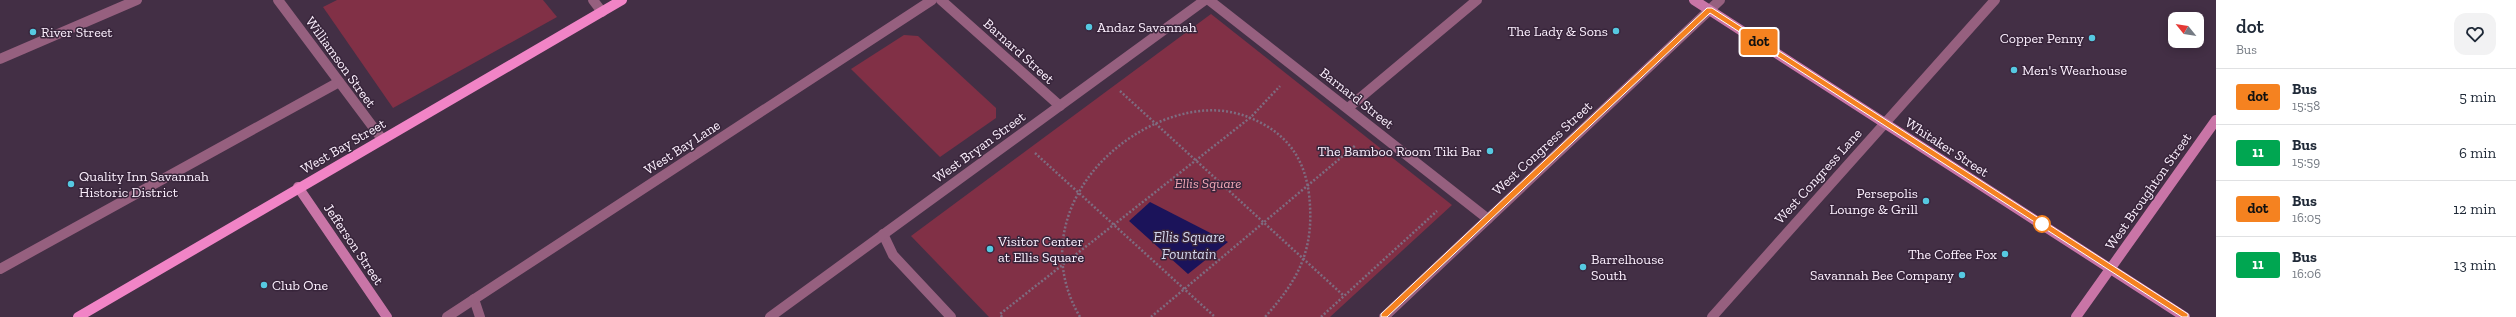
<!DOCTYPE html>
<html lang="en">
<head>
<meta charset="utf-8">
<style>
  :root { --surface:#fff; --page:#f2f2f3; --text:#1f2937; --muted:#747a83; --line:#e0e1e3 }
  body { margin:0; font-family:"Zilla Slab",serif; background:var(--page); color:var(--text); height:100vh; display:flex; flex-direction:column; font-size:15px; white-space:nowrap }
  * { box-sizing:border-box; margin:0 }
  p { font-size:13px; color:var(--muted) }
  .icon { flex:none; width:22px; height:22px; fill:none; stroke:currentColor; stroke-width:2; stroke-linecap:round; stroke-linejoin:round }
  .map { position:relative; flex:1; overflow:hidden }
  .drawer { display:flex; flex-direction:column; background:var(--surface); width:300px }
  .drawer>* { flex:none }
  .badge { padding:0 8px; border-radius:3px; font-size:14px; line-height:26px }
  .needle { width:26px; rotate:300deg }
  .buttons { position:absolute; left:2168px; top:12px; display:grid; gap:8px }
  .buttons a { display:grid; place-items:center; width:36px; height:36px; border-radius:8px; background:var(--surface); box-shadow:0 2px 10px #0003; font-size:20px }
  .map>.badge { position:absolute; translate:-50% -50%; box-shadow:0 0 0 2px #fff }
  .round { display:grid; place-items:center; flex:none; width:42px; height:42px; border-radius:12px; background:var(--page) }
  .headline { display:flex; align-items:center; justify-content:space-between; height:68px; padding:0 20px }
  h1 { font-size:19px; font-weight:600; line-height:30px }
  ul { padding:0; list-style:none }
  li { display:flex; align-items:center; gap:12px; height:56px; padding:0 20px; border-top:1px solid var(--line) }
  li div { flex:1 }
  li b { display:block; font-size:15px }
  li em { font-style:normal }
  li .badge { min-width:44px; font-weight:700; text-align:center }
  main { display:flex; flex:1; min-height:0 }
  .map>svg:first-child { display:block }
  .green { fill:#813046 }
  .water { fill:#1b135a }
  .lines { fill:none; stroke-linecap:round; stroke-linejoin:round }
  .path { stroke:#7e6c80; stroke-width:2.5; stroke-dasharray:2 2; stroke-linecap:butt }
  .lane { stroke:#96607f; stroke-width:10 }
  .street { stroke:#96607f; stroke-width:10 }
  .secondary { stroke:#c975a7; stroke-width:10 }
  .primary { stroke:#f184c6; stroke-width:10 }
  .line { fill:#f58220; stroke:#fff }
  .poi-dot { fill:#56c9e1; stroke:#38253b; stroke-width:1.5 }
  .stop-dot { fill:#fff; stroke:#f58220; stroke-width:2 }
  .labels { text-anchor:middle; stroke-width:3; stroke-linejoin:round; paint-order:stroke }
  .poi-label { font-size:14px; fill:#fcf0fe; stroke:#38253b; text-anchor:start }
  .street-label { font-size:14px; fill:#fcf0fe; stroke:#38253b }
  .park-label { font-size:14px; font-style:italic; fill:#f1a6b5; stroke:#38253b }
  .water-label { font-size:15px; font-style:italic; fill:#d4d7ed; stroke:#38253b }
</style>
</head>
<body>
<main>
<div class="map">
<svg width="2216" height="317" viewBox="0 0 2216 317">
  <rect width="100%" height="100%" fill="#432f45"/>
  <g class="green">
    <polygon points="337,0 543,0 557,17 393,108 323,7"/>
    <polygon points="1211,14 1452,205 1330,317 989,317 911,236"/>
    <polygon points="904,35 918,36 996,108 996,118 940,157 851,69"/>
  </g>
  <polygon class="water" points="1150,202 1228,242 1188,274 1129,221"/>
  <g class="lines">
    <g class="path">
      <polyline points="1120,91 1344,296"/>
      <polyline points="1035,153 1215,317"/>
      <polyline points="1002,317 1000,314 1251,117 1280,86"/>
      <path d="M1080,317C1033,237 1085,151 1164,120C1198,107 1231,106 1263,124C1291,139 1305,163 1309,194C1315,248 1300,278 1265,317"/>
      <polyline points="1151,317 1356,145"/>
      <polyline points="1321,317 1437,211"/>
    </g>
    <g class="lane">
      <polyline points="0,269 339,82"/>
      <polyline points="474,299 480,317"/>
      <polyline points="447,317 932,0"/>
      <polyline points="1712,317 1995,0"/>
    </g>
    <g class="street">
      <polyline points="278,0 382,139"/>
      <polyline points="593,0 602,12"/>
      <polyline points="941,0 1060,106"/>
      <polyline points="1209,0 1488,219"/>
      <polyline points="0,59 137,0"/>
      <polyline points="1348,108 1477,0"/>
      <polyline points="883,234 893,255 951,317"/>
      <polyline points="770,317 1205,0"/>
      <polyline points="1384,317 1720,0"/>
    </g>
    <g class="secondary">
      <polyline points="1694,0 2185,317"/>
      <polyline points="298,187 387,317"/>
      <polyline points="2076,317 2216,120"/>
    </g>
    <polyline class="primary" points="78,317 622,0"/>
  </g>
  <polygon class="line" points="1707,8 1712,8 2188,314 2188,317 2182,317 1710,13 1387,317 1381,317 1381,314"/>
  <g class="poi-dot">
    <circle cx="1089" cy="27" r="4"/>
    <circle cx="1616" cy="31" r="4"/>
    <circle cx="33" cy="32" r="4"/>
    <circle cx="2092" cy="38" r="4"/>
    <circle cx="2014" cy="70" r="4"/>
    <circle cx="1490" cy="151" r="4"/>
    <circle cx="71" cy="184" r="4"/>
    <circle cx="1926" cy="201" r="4"/>
    <circle cx="990" cy="249" r="4"/>
    <circle cx="2005" cy="254" r="4"/>
    <circle cx="1583" cy="267" r="4"/>
    <circle cx="1962" cy="275" r="4"/>
    <circle cx="264" cy="285" r="4"/>
  </g>
  <circle class="stop-dot" cx="2042" cy="224" r="8"/>
  <g class="labels">
    <g class="poi-label">
      <text x="1097" y="32">Andaz Savannah</text>
      <text x="1608" y="36" text-anchor="end">The Lady &amp; Sons</text>
      <text x="41" y="37">River Street</text>
      <text x="2084" y="43" text-anchor="end">Copper Penny</text>
      <text x="2022" y="75">Men's Wearhouse</text>
      <text x="1482" y="156" text-anchor="end">The Bamboo Room Tiki Bar</text>
      <text x="79" y="181">Quality Inn Savannah<tspan x="79" dy="16">Historic District</tspan></text>
      <text x="1918" y="198" text-anchor="end">Persepolis<tspan x="1918" dy="16">Lounge &amp; Grill</tspan></text>
      <text x="998" y="246">Visitor Center<tspan x="998" dy="16">at Ellis Square</tspan></text>
      <text x="1997" y="259" text-anchor="end">The Coffee Fox</text>
      <text x="1591" y="264">Barrelhouse<tspan x="1591" dy="16">South</tspan></text>
      <text x="1954" y="280" text-anchor="end">Savannah Bee Company</text>
      <text x="272" y="290">Club One</text>
    </g>
    <g class="street-label">
      <text transform="translate(1019 51) rotate(42)" y="5">Barnard Street</text>
      <text transform="translate(341 62) rotate(54)" y="5">Williamson Street</text>
      <text transform="translate(1357 98) rotate(38)" y="5">Barnard Street</text>
      <text transform="translate(343 146) rotate(-30)" y="5">West Bay Street</text>
      <text transform="translate(682 147) rotate(-33)" y="5">West Bay Lane</text>
      <text transform="translate(979 147) rotate(-36)" y="5">West Bryan Street</text>
      <text transform="translate(1947 147) rotate(33)" y="5">Whitaker Street</text>
      <text transform="translate(1542 148) rotate(-43)" y="5">West Congress Street</text>
      <text transform="translate(1818 176) rotate(-48)" y="5">West Congress Lane</text>
      <text transform="translate(2148 191) rotate(-55)" y="5">West Broughton Street</text>
      <text transform="translate(354 244) rotate(56)" y="5">Jefferson Street</text>
    </g>
    <g class="park-label">
      <text x="1208" y="188">Ellis Square</text>
    </g>
    <g class="water-label">
      <text x="1189" y="242">Ellis Square<tspan x="1189" dy="17">Fountain</tspan></text>
    </g>
  </g>
</svg>
<div class="buttons">
<a><svg class="needle" viewBox="-14 -14 28 28"><path d="M0-13l5 13h-10z" fill="#e53935"/><path d="M0 13l5-13h-10z" fill="#747a83"/></svg></a>
</div>
<b class="badge" style="left:1759px;top:42px;background:#f58220;color:#111">dot</b>
</div>
<section class="drawer">
<div class="headline"><div><h1>dot</h1><p>Bus</p></div><a class="round"><svg class="icon" aria-label="heart" viewBox="0 0 24 24"><path d="M12 20l-8-8c-3-5 5-10 8-4 3-6 11-1 8 4z"/></svg></a></div>
<ul>
<li><span class="badge" style="background:#f58220;color:#111">dot</span><div><b>Bus</b><p>15:58</p></div><em>5 min</em></li>
<li><span class="badge" style="background:#00a651;color:#fff">11</span><div><b>Bus</b><p>15:59</p></div><em>6 min</em></li>
<li><span class="badge" style="background:#f58220;color:#111">dot</span><div><b>Bus</b><p>16:05</p></div><em>12 min</em></li>
<li><span class="badge" style="background:#00a651;color:#fff">11</span><div><b>Bus</b><p>16:06</p></div><em>13 min</em></li>
</ul>
</section>
</main>
</body>
</html>
